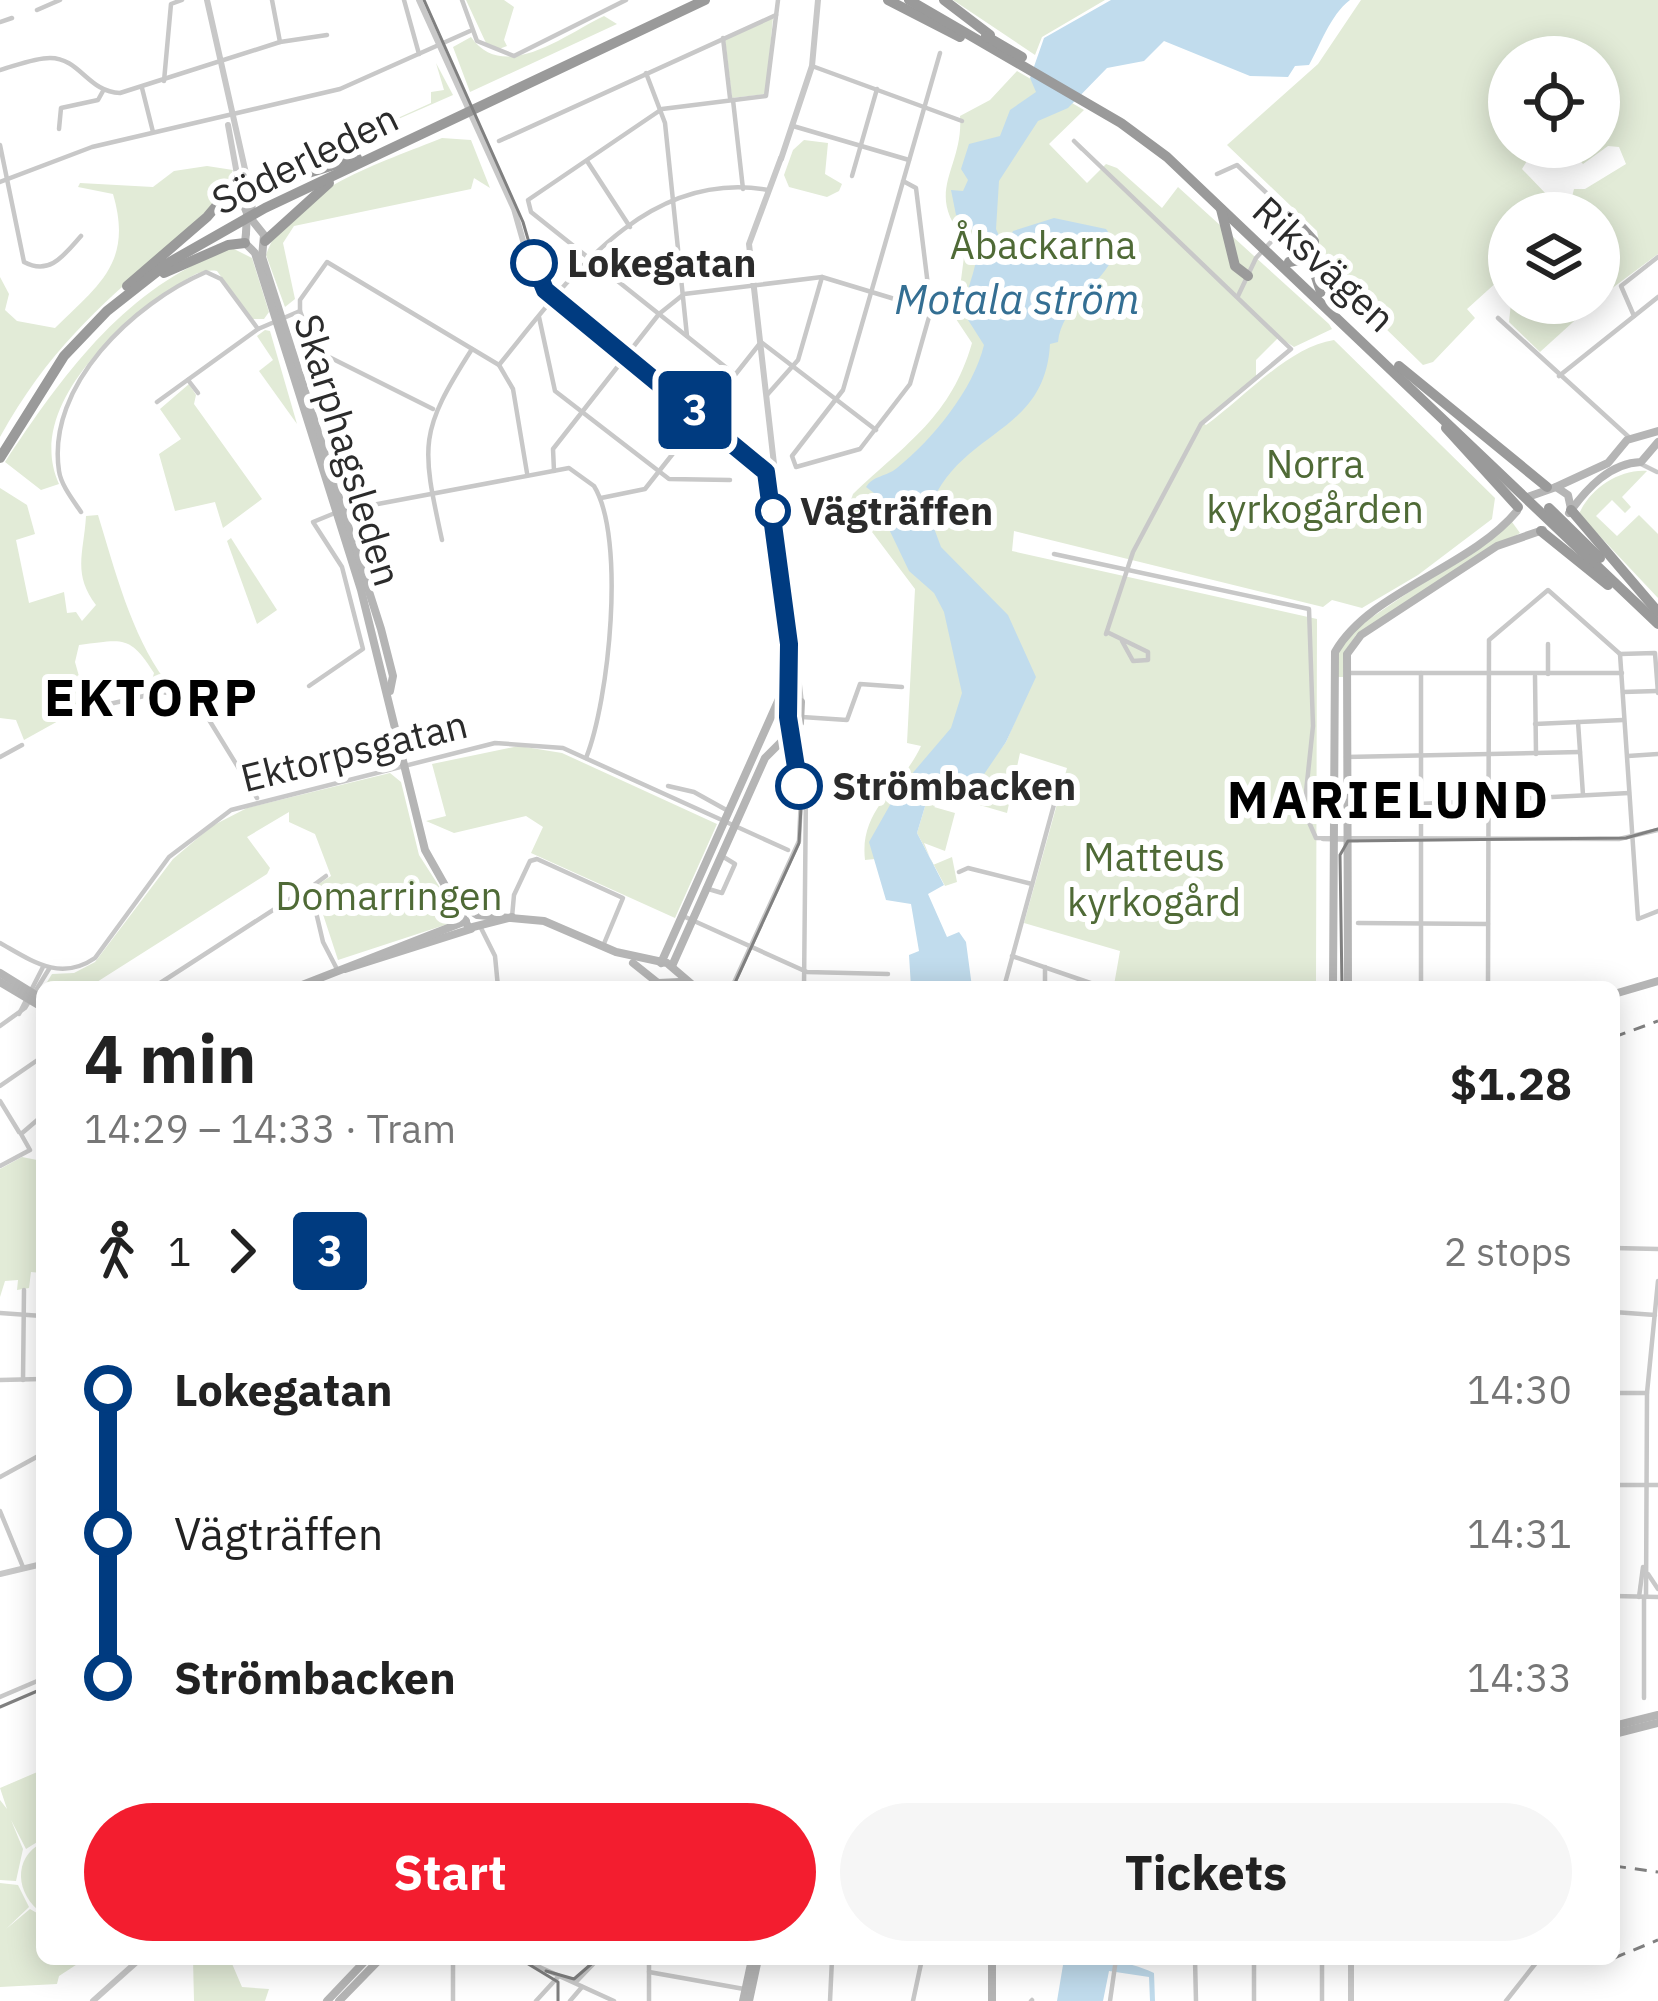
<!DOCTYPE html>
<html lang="en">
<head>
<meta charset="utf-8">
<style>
  :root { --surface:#fff; --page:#f6f6f6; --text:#222; --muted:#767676; --accent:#f31d2f }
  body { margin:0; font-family:"IBM Plex Sans",sans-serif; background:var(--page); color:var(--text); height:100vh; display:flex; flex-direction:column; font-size:45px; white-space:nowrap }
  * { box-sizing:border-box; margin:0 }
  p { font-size:39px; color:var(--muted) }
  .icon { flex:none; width:66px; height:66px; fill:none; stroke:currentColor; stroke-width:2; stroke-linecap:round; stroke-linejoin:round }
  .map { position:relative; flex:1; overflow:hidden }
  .side { position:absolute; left:36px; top:981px; width:1584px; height:984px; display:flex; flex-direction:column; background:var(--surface); border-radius:18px; box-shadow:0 6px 30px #0003 }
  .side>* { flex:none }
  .badge { padding:0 24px; border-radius:9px; font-size:42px; line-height:78px }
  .buttons { position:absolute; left:1488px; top:36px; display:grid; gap:24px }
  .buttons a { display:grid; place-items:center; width:132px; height:132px; border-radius:50%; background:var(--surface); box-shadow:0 6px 30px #0003; font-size:60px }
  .map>.badge { position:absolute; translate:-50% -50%; box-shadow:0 0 0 6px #fff }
  .legs { display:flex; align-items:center; gap:18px; height:132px; padding:0 48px; font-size:39px }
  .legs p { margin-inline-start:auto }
  .overview { display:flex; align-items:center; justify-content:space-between; height:204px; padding:0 48px }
  h1 { font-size:66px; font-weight:700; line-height:90px }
  .action { display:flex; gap:24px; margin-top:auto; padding:24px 48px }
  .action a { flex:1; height:138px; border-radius:72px; background:var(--accent); color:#fff; font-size:48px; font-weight:700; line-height:138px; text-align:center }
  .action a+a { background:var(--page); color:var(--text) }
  ul { padding:0 48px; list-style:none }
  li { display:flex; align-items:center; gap:42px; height:144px; font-size:45px }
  li i { display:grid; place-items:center; width:18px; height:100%; margin:0 15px; background:currentColor }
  li i::after { content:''; width:30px; height:30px; margin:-15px; border:9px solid; border-radius:50%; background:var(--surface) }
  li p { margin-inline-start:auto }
  li:first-child i { background:linear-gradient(#0000 50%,currentColor 0) }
  li:last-child i { background:linear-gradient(currentColor 50%,#0000 0) }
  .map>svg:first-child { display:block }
  .green { fill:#e2ebd7 }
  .water { fill:#c1dced }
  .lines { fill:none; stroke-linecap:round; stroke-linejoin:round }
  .minor { stroke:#c8c8c8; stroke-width:4.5 }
  .tertiary { stroke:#c8c8c8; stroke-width:6 }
  .secondary { stroke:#b5b5b5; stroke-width:8 }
  .trunk { stroke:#9a9a9a; stroke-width:10 }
  .tram { stroke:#808080; stroke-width:3 }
  .rail { stroke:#808080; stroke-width:3; stroke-dasharray:12 9; stroke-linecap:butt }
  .line-1-casing { stroke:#fff; stroke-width:27 }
  .line-1 { stroke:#003b80; stroke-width:18 }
  .stop-1-dot { fill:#fff; stroke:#003b80; stroke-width:6 }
  .labels { text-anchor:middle; stroke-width:12; stroke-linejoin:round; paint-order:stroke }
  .street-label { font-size:39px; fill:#2b2b2b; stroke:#fff }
  .park-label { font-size:39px; fill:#4f6a36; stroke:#fff }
  .stop-label { font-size:39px; font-weight:bold; fill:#2b2b2b; stroke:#fff; text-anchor:start }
  .water-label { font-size:42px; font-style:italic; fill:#346f93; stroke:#fff }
  .district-label { font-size:51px; font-weight:bold; letter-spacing:3px; fill:#000; stroke:#fff }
</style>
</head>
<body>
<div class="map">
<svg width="1658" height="2001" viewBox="0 0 1658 2001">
  <rect width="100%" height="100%" fill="#fff"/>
  <g class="green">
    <polygon points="466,0 504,0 514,7 504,40 507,46 499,49 486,43"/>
    <polygon points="953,0 1105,0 1042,37 1035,55"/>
    <polygon points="1361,0 1658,0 1658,254 1599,298 1599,213 1568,213 1574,189 1585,189 1626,164 1619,147 1608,146 1583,164 1568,147 1599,147 1599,57 1509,57 1509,147 1549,147 1530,156 1522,169 1548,196 1541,213 1509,213 1509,271 1467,309 1475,318 1433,362 1423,365 1337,281 1327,286 1317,231 1227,145 1318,64"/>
    <path d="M604,16L617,24L470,92L453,47L471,37C504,84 566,34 604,16Z"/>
    <polygon points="773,17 766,94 732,98 725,39"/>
    <polygon points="436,63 453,95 298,163 431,103 431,92 444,90"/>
    <path d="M1017,71L1084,110L1049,144L1087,183L1106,164L1117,168L1162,208L1178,187L1329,324L1332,329L1294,347L1279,337L1256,360V379L1201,422L1206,425C1244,398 1288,347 1334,340L1495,498L1492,519L1418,575L1362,608L1332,600L1323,607L1014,531L1012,551L1317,619L1316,987H1120L1114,985L1120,951L1024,923L1067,768L1020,753L1007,813L952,797L956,791L965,797L977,795L980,777L1006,742L1030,687L973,701C947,755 879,796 875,859L865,860C859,808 902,788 921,746L907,743L915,589L866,524L847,511L853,494C908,442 951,416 972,343L956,319L966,241C922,191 964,169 960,116L990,100Z"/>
    <path d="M442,138L471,140L490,188L474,178L471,189L294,226L283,243L295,299L285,307L266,255C290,189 384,162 442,138Z"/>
    <polygon points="804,140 828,143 825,174 842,184 839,191 827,197 789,187 784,175 793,150"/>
    <path d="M207,166L233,170L222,196C133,283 63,323 0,437V277L9,294L5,310L17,321L55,328C100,284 133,262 113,194L78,187L80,183L153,187L174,171Z"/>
    <path d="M232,248L252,258L269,312L264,319H252L217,271C197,268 182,283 167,293C113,329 25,410 59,484L41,490L5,462C66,370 127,286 232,248Z"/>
    <polygon points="1511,303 1594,303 1540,352 1509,322"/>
    <polygon points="265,330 270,331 297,424 259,371 273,360 257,336"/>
    <polygon points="189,384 196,395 194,404 262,499 223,528 215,502 175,511 159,454 181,439 160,409"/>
    <path d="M1647,471L1622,497L1631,507L1625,513L1612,500L1596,516L1617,536L1639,515L1658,534V598L1579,514C1590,489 1619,469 1647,471Z"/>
    <path d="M0,488L27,505L35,534L16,540L29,603L64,592L67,613L76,612L82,621L96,605C72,573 84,553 86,516L98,515C115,570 131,634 165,680L150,688L154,673C129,634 123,640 79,645L75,662L87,705L24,740L16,720L0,718Z"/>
    <polygon points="1512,522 1520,533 1356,635 1345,651 1343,677 1335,677 1339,649 1359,626"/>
    <polygon points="231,538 277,610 257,624 227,541"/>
    <polygon points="519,746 562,753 717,824 675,918 531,853 543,827 526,816 454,833 426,821 446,816 432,764"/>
    <polygon points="390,773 401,782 419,855 455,911 454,922 338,960 314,887 331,876 315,834 289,822 289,812 247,837 270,868 267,874 89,987 44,987 52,974 74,973 95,962 173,859 212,826 247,808"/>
    <polygon points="954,789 934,807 955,813 945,851 924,843 933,865 952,857 957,882 945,886 917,833 926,803"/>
    <polygon points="22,1157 42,1161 42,1273 31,1272 29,1288 17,1290 18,1280 5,1281 0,1297 0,1169"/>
    <polygon points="42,1770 42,1839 26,1849 11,1820 23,1849 16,1881 0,1880 0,1800 7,1809 0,1788"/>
    <path d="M42,1843V1913C16,1895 12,1858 42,1843Z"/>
    <polygon points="0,1883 18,1885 29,1907 6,1929 30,1909 42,1916 42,1959 85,1959 59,1976 57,1984 0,1987"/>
    <polygon points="193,1959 230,1959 242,1987 269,1989 265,2001 194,2001"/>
  </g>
  <g class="water">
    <path d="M1111,0H1350C1330,15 1320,46 1309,65L1295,66L1288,77L1250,76L1164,41L1144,61L1107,68L1068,108L1038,121L999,181L996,229L1005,249L1013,231L1054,218L1106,229L1118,246C1107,283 1062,303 1058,342L1050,344C1045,437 958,428 928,512L941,547L1008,615L1036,677L1006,742L978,783L926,803L917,833L944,885L928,894L947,937L959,932L966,942L972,987H911L909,955L919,951L911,904L886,900L869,842L899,789L951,728L962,693L944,612L934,593L909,571L887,525H878L866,504L874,493L866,487C874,475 886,477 897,468C933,439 973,390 984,345L963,312C970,269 987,261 967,217L956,215L951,190L963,191L968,180L961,169L969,144L1000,136L1010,110L1036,92L1030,78L1044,38Z"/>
    <path d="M1064,1959C1097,1959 1125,1959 1154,1973L1155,2001H1150L1149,1977L1109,1971L1103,2001H1057Z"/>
  </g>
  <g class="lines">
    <g class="minor">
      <polyline points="272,0 280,42"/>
      <polyline points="404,0 419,54"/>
      <polyline points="462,0 477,41 514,56 626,0"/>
      <polyline points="37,10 60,0"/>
      <polyline points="0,22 12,18"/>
      <polyline points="723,38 730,98"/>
      <polyline points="812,66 962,121"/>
      <path d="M0,70C15,66 34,58 50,58C80,58 88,92 120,93L280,42L327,35"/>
      <polyline points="646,73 665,123 687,336"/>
      <polyline points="164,81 171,4 182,0"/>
      <polyline points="142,88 153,132"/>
      <polyline points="733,100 743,189"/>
      <polyline points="793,126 909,160"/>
      <polyline points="59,129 61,108 98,100 103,91"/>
      <polyline points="499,141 776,15"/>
      <path d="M0,145L24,262C50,276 64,255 81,236"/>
      <polyline points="1082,149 1074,141 1291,349 1201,424 1133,552 1106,634"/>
      <polyline points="587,161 630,227"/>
      <polyline points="1217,174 1237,165 1293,218 1256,258 1238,296"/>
      <polyline points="852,176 877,89"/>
      <polyline points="903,181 916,188 931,310 910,384 860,449 796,467 792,456 843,390 940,53"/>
      <polyline points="0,182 92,147 340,89 470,31"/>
      <polyline points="300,311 300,300 327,262 499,365 513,389 527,473"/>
      <polyline points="1634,316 1621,286 1658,257"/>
      <polyline points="539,317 555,391 669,479 730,480"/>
      <polyline points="1498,318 1631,439"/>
      <path d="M499,365C566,283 644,168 768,190"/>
      <polyline points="733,373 531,212 528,200 662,109 766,96 778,0"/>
      <polyline points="1559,376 1658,297"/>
      <polyline points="188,380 198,393"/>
      <polyline points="767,395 798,360 822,277"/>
      <polyline points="157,402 258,329"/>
      <polyline points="1641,464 1657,472"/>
      <polyline points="554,471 553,449 659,314 684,294 822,277 931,310"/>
      <polyline points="601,498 645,489 761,342 876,430"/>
      <path d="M346,510L569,468L594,486C626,538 609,701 586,758"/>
      <path d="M81,512C73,500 61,485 59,471C46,385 134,303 206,272L221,279L258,329L300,311L315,350L433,409"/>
      <path d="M442,540C421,444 419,432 472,349"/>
      <polyline points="1054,554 1309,609 1313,726 1304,811 1316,838 1619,839 1658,830"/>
      <polyline points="1107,632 1148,652 1148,660 1133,661 1122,641"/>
      <polyline points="1548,644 1548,674"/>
      <polyline points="1620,654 1638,919 1658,911"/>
      <polyline points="1620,654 1655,653 1658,693"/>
      <polyline points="1351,673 1622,673"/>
      <polyline points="1421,673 1421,987"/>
      <polyline points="1535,676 1536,754"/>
      <polyline points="309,686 363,649 342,567 313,522 335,513"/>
      <polyline points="1623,692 1657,691"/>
      <polyline points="101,706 161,692 195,697 257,798"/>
      <polyline points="802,717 847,720 860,684 902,687"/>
      <polyline points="1578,722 1583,795"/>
      <polyline points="1535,724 1623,720"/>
      <polyline points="1628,756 1658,754"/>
      <polyline points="0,757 22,745"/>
      <polyline points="1346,757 1580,752"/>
      <polyline points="668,786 694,792 730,812"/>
      <polyline points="1419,804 1629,793"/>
      <polyline points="1323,839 1358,840"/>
      <polyline points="959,872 968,868 1032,884"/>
      <polyline points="705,888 722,893 735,864 722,856"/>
      <polyline points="307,890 326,876"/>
      <polyline points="683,916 807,972 888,974"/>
      <polyline points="512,917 514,895 530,861 537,859 623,898 603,946"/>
      <polyline points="1358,923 1488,924"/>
      <polyline points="480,926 495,956 498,987"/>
      <path d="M0,943C32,961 60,982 95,958L169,857L231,810L495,743L563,748L788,850"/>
      <polyline points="1012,956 1102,987"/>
      <polyline points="1045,967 1045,987"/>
      <polyline points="497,983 536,987"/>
      <polyline points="154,987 304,890 312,895 323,942 338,971"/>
      <polyline points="732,987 799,841 801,797"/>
      <polyline points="804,987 806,788"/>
      <polyline points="1004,987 1061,779"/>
      <polyline points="1488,987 1489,640 1548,590 1620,654"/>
      <polyline points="19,1014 43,967"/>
      <polyline points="0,1026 25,1008 49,969"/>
      <polyline points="0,1086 42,1057"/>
      <polyline points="0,1101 19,1132"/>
      <polyline points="0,1166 30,1150 21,1134 42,1116"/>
      <polyline points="1614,1248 1658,1249"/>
      <polyline points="1614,1312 1655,1315"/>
      <polyline points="0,1313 42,1316"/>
      <polyline points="0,1380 42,1379"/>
      <polyline points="23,1380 24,1290"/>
      <polyline points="1614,1393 1647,1393"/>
      <polyline points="0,1477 42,1454"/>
      <polyline points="1614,1485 1658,1485"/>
      <polyline points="0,1511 23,1567"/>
      <polyline points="1648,1574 1658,1589"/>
      <polyline points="1614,1596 1658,1597"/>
      <polyline points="1639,1597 1643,1567"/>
      <polyline points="1646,1597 1647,1393 1658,1281"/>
      <polyline points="0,1697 42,1679"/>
      <polyline points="1644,1698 1644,1597"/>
      <polyline points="453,1959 453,2001"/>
      <polyline points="522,1959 614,2001"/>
      <polyline points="649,1959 649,2001"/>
      <polyline points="1195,1959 1196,2001"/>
      <polyline points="1322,1959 1322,2001"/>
      <polyline points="649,1972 744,1989"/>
      <polyline points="576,1982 598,1959"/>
      <polyline points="536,2001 558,1977"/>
      <polyline points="570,2001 582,1987"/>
      <polyline points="830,2001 832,1959"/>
      <polyline points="913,2001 922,1959"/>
      <polyline points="1031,2001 1032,2000"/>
      <polyline points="1110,2001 1116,1959"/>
      <polyline points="1254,2001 1254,1959"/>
      <polyline points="1506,2001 1539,1959"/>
    </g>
    <g class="tertiary">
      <polyline points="207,0 247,178"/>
      <polyline points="419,0 514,209 535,283 764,458 775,475"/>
      <polyline points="228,125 238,180"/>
      <polyline points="781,158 749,244 801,702"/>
      <polyline points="781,159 812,66 818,0"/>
      <path d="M747,452C752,459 759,466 763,475C778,514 789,658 779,699"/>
      <polyline points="0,1574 42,1564"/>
      <polyline points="1351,1959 1351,2001"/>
      <polyline points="93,2001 140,1959"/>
    </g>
    <g class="secondary">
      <polyline points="251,193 252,220 264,235 262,257 381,629 393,676 390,691"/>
      <polyline points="246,233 245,243 255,253 361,590 425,850 469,928 512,917"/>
      <polyline points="246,233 247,213 235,184 247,178 253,185"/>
      <polyline points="761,470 761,465"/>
      <polyline points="1556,487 1608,463 1627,440 1658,431"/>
      <polyline points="1525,498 1556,487 1568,495 1571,509"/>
      <path d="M1569,513C1587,488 1610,463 1641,462L1658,442"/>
      <polyline points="464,906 477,915 544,921 616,952 667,963 695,987"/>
      <polyline points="633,963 658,983 680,982"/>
      <polyline points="661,963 779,699 801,702 800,723 765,758 672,966"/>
      <polyline points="345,969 471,929"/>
      <polyline points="0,973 42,999"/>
      <polyline points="0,982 42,1007"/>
      <polyline points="297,987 466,921"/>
      <path d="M1333,987L1335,652C1370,591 1470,568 1517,511"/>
      <polyline points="1348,987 1347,654 1361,635 1497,546 1543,530"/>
      <polyline points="1614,994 1658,981"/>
      <polyline points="1614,1726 1658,1715"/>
      <polyline points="1614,1734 1658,1723"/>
      <polyline points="327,2001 367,1959"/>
      <polyline points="339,2001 380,1959"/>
      <polyline points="743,2001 752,1959"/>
      <polyline points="749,2001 758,1959"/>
      <polyline points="992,2001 992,1959"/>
    </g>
    <g class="trunk">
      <polyline points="888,0 960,37"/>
      <polyline points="909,0 1121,123 1167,157 1658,624"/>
      <polyline points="944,0 990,35"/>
      <polyline points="986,36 1022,57"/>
      <polyline points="253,183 269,185 357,158"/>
      <polyline points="1221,209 1235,266 1248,276"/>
      <polyline points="1293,218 1314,241 1313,268 1321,292"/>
      <polyline points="265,241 329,183"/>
      <polyline points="1289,262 1303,259 1311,248"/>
      <polyline points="164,273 228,245 245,243"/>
      <polyline points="127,286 207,217 235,184"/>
      <polyline points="1399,366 1547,487"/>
      <polyline points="1446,428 1518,507"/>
      <polyline points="0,458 64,356 107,311 168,263 265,208 705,0"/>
      <polyline points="1549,508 1600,558"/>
      <polyline points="1571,510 1658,612"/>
      <polyline points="1541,531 1608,585"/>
    </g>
    <g class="tram">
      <polyline points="424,0 523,222 542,287 746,451"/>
      <polyline points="792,650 800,723"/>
      <polyline points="733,987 799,843 802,790"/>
      <polyline points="1342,987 1340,855 1348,841 1626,838 1658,829"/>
      <polyline points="0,1707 42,1689"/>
      <polyline points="520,1959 558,1982 558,2001"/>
      <polyline points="546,1971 574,1979 597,1959"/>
    </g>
    <g class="rail">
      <polyline points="1614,1037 1658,1021"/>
      <polyline points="1614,1866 1658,1872"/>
      <polyline points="1614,1958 1658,1940"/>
    </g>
  </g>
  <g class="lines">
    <defs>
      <polyline id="line-1" points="534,263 545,290 766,472 789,644 788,717 799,786"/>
    </defs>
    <use href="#line-1" class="line-1-casing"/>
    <use href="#line-1" class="line-1"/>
  </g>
  <g class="stop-1-dot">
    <circle cx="534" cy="263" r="21"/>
    <circle cx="773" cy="511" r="15"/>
    <circle cx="799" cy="786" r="21"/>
  </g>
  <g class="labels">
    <g class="street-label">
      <text transform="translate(305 159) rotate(-26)" y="14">Söderleden</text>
      <text transform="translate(1324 264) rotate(43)" y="14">Riksvägen</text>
      <text transform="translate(348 450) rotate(73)" y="14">Skarphagsleden</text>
      <text transform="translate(354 751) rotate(-14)" y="14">Ektorpsgatan</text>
    </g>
    <g class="park-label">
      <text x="1043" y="259">Åbackarna</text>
      <text x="1315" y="478">Norra<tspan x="1315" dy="45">kyrkogården</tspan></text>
      <text x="1154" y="871">Matteus<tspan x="1154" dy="45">kyrkogård</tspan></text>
      <text x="389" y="910">Domarringen</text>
    </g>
    <g class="stop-label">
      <text x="567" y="277">Lokegatan</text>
      <text x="800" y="525">Vägträffen</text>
      <text x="832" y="800">Strömbacken</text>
    </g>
    <g class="water-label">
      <text x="1017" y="314">Motala ström</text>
    </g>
    <g class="district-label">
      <text x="152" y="716">EKTORP</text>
      <text x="1389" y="818">MARIELUND</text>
    </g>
  </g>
</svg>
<div class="buttons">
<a><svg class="icon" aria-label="locate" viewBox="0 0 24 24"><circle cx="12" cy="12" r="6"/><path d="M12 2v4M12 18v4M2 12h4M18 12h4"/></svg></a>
<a><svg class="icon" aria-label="layers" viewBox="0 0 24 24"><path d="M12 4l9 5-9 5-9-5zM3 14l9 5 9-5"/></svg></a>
</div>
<b class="badge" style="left:695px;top:410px;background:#003b80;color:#fff">3</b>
<section class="side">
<div class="overview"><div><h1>4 min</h1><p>14:29 – 14:33 · Tram</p></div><b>$1.28</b></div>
<div class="legs"><svg class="icon" aria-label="walk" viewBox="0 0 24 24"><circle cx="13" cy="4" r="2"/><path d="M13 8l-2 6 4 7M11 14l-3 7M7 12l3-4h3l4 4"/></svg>1<svg class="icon" aria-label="forward" viewBox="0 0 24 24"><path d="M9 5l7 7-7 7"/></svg><b class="badge" style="background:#003b80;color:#fff">3</b><p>2 stops</p></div>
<ul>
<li><i style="color:#003b80"></i><b>Lokegatan</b><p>14:30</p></li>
<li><i style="color:#003b80"></i><span>Vägträffen</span><p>14:31</p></li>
<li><i style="color:#003b80"></i><b>Strömbacken</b><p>14:33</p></li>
</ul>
<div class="action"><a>Start</a><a>Tickets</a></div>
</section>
</div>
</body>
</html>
